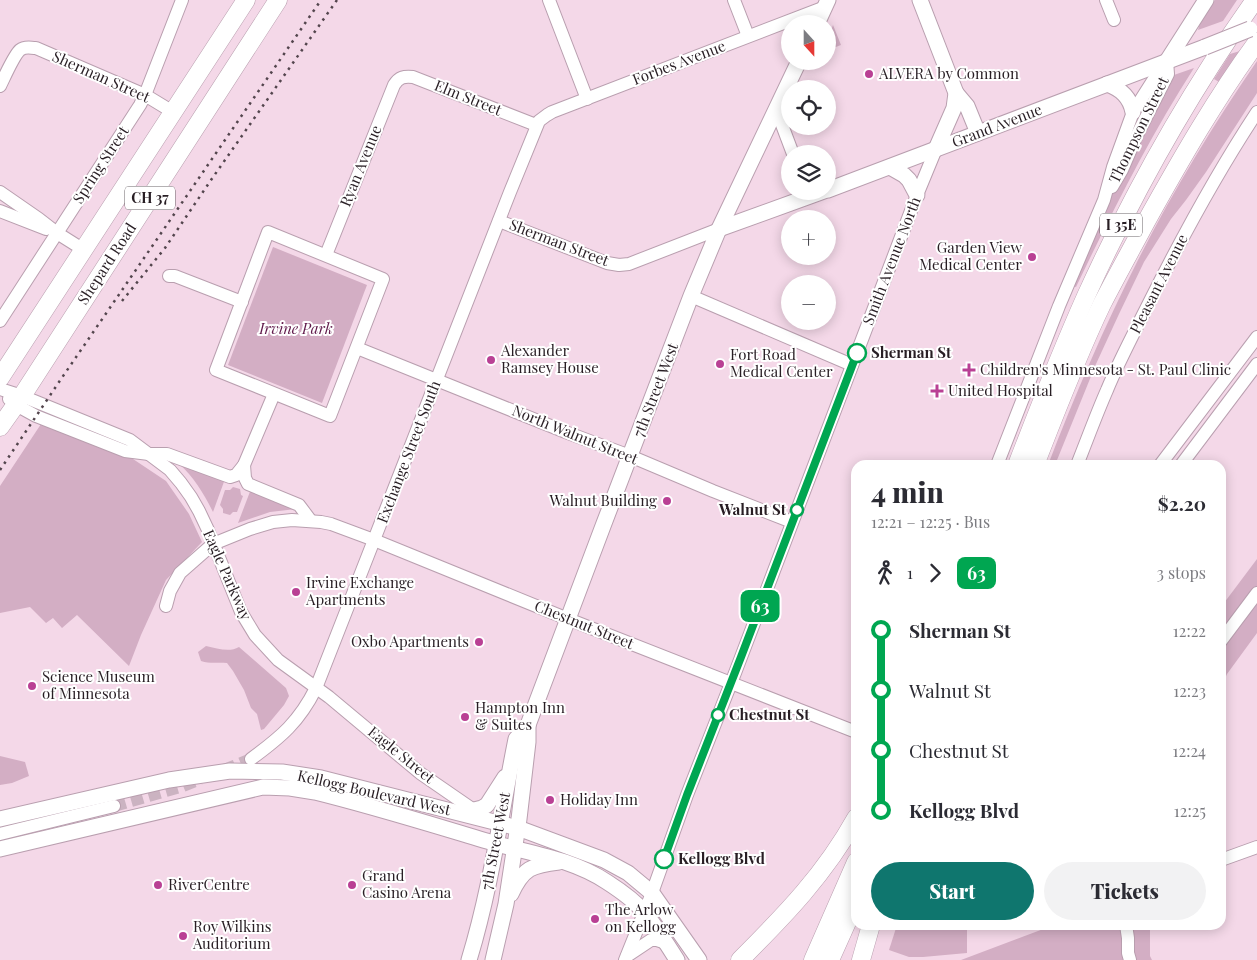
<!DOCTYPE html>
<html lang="en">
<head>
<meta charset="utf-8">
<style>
  :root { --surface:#fff; --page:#f2f2f3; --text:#2b2b33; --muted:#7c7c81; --accent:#0f766e }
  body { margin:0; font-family:"Playfair Display",serif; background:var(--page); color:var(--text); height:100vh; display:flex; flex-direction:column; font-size:19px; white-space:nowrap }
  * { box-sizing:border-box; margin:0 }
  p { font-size:16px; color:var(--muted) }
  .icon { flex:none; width:28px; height:28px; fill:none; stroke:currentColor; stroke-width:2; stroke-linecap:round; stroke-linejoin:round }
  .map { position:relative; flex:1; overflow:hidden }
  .drawer { position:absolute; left:851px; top:460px; width:375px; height:470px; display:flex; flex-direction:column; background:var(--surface); border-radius:15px; box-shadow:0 2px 12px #0003 }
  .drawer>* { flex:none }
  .badge { padding:0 10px; border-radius:8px; font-size:18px; line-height:32px }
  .needle { width:32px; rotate:159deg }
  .tools { position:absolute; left:781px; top:15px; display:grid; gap:10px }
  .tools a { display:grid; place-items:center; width:55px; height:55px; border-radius:50%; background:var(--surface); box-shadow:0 2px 12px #0003; font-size:25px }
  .map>.badge { position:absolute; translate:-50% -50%; box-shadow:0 0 0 2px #fff }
  .legs { display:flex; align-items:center; gap:8px; height:55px; padding:0 20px; font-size:16px }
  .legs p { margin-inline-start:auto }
  .headline { display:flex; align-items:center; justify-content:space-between; height:85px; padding:0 20px }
  h1 { font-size:28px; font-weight:800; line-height:38px }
  .action { display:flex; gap:10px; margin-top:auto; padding:10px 20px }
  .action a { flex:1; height:58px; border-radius:30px; background:var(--accent); color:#fff; font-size:20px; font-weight:800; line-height:58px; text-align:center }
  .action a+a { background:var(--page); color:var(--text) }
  ul { padding:0 20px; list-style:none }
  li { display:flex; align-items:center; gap:18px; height:60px; font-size:19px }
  li i { display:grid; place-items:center; width:8px; height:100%; margin:0 6px; background:currentColor }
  li i::after { content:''; width:12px; height:12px; margin:-6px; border:4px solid; border-radius:50%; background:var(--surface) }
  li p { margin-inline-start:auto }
  li:first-child i { background:linear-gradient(#0000 50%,currentColor 0) }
  li:last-child i { background:linear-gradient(currentColor 50%,#0000 0) }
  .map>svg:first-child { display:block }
  .green { fill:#d3aec4 }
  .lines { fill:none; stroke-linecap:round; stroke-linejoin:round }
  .minor-tunnel { stroke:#cbb3c1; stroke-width:12; stroke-dasharray:12 6; stroke-linecap:butt }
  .minor-casing { stroke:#b99faf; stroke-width:14 }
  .major-casing { stroke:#b99faf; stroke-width:17 }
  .highway-casing { stroke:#b99faf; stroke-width:19 }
  .minor { stroke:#fff; stroke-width:12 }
  .major { stroke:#fff; stroke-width:15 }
  .highway { stroke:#fff; stroke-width:18 }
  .rail { stroke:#53454d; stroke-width:2.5; stroke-dasharray:2.5 5; stroke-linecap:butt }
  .major-bridge-casing { stroke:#b99faf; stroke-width:17; stroke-linecap:butt }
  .major-bridge { stroke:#fff; stroke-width:15 }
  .line-1-casing { stroke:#fff; stroke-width:11 }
  .line-1 { stroke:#00a651; stroke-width:8 }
  .poi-dot { fill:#b94094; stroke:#fff; stroke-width:2 }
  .stop-1-dot { fill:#fff; stroke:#00a651; stroke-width:2.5 }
  .labels { text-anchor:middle; stroke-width:4; stroke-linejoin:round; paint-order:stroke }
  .shield { fill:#fff; stroke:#686266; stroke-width:1 }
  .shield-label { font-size:14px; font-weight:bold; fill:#281e24 }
  .street-label { font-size:15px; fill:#281e24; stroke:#fff }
  .poi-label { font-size:15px; fill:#281e24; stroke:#fff; text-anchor:start }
  .park-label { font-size:15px; font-style:italic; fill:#5f194a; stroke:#fff }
  .stop-label { font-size:15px; font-weight:bold; fill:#281e24; stroke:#fff; text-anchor:start }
</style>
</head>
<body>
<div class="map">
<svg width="1257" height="960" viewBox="0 0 1257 960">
  <rect width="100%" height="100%" fill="#f4d8e8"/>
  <g class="green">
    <polygon points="1215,0 1237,0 1223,21 1198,30 1200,23"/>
    <polygon points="833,25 841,45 828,50 828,38"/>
    <polygon points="1240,51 1219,82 1214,79 1230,54"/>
    <path d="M1257,61V93L1206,172L1186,200L1171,219L1144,262L1119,314L1096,364L1055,465H1048C1075,395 1104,327 1138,260C1173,191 1213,125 1257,61Z"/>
    <path d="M1194,68C1149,138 1112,212 1076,287L1072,286L1113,191L1174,75Z"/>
    <polygon points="273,247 367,285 322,403 228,365"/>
    <polygon points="41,424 133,459 166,481 189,514 202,542 166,580 141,635 129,666 77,615 62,628 53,618 46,623 30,607 0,613 0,486"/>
    <path d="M179,464L225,479L213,512C204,494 194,477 179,464Z"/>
    <polygon points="233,487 240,489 241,495 243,496 237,512 233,512 230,515 223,513 223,509 220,505 225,490 230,490"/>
    <polygon points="251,489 296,509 270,512 238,523"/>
    <polygon points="1257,559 1257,633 1227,674 1221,687 1221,607"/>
    <path d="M206,646C217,648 229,653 239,647L286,688L289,696L284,705L264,729L261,730L257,714L251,708L244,690L233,671L227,663C218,662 210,664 201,661L198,652Z"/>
    <polygon points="0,756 25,762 29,776 12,783 0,785"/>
    <polygon points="897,925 967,925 967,953 923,957 909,957 889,950"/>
    <polygon points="1054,925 1150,925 1150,956 1152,960 961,960"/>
  </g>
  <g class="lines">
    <g class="minor-tunnel">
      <polyline points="224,770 251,759"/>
      <polyline points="114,806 183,786 200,779"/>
    </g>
    <defs>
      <g id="minor">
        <polyline points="549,0 587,99"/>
        <polyline points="734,0 748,36"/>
        <polyline points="1106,0 1114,20"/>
        <path d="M0,86C4,78 14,55 20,50C25,46 30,48 36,48L145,95L173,112"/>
        <polyline points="776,109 793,154"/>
        <polyline points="1112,187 1122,170 1137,135 1168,74 1167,61"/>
        <polyline points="0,192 39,219 57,233 84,250"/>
        <polyline points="0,211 46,229"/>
        <polyline points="499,221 607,263 619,265 629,264 719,229"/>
        <polygon points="268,232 383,279 330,416 216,370"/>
        <path d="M326,255L394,85C399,77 404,76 413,77L536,125"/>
        <polyline points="169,276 175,276 242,302"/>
        <polyline points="691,296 852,365"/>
        <polyline points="0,321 140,105 145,95 182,0"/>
        <polyline points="357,348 568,433 630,456 713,491 792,522"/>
        <polyline points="0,389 22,396 130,440 170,470 181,483 191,497 199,511 208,530 241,612 255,635 278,660 329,697 420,773 478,813"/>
        <polyline points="9,399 16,405 36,416 125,451 149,454 167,454 230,477 236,475 244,465 274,394"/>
        <polyline points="244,465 245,478 248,484 299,505 311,521"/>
        <polyline points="997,465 1059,306 1104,200 1113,167 1133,112 1154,79 1167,61"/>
        <path d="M1077,465C1087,440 1096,415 1107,390C1119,361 1134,333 1148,305C1181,239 1216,174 1257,112"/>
        <polyline points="1160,465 1257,337"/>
        <polyline points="1181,465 1257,364"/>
        <polyline points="166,606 170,591 180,573 213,544 250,529 273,522 292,520 321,522 331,524 374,540 568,619 856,732"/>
        <polyline points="1221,641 1257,593"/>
        <path d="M251,759C281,737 299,722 316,688L374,540L510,192L539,121L547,115L552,112L825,7"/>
        <polyline points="0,834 114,806"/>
        <polyline points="1221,860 1257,847"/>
        <polyline points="1126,925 1128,938 1128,953 1130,960"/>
        <polyline points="627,956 651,940 657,940 666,943"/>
        <polyline points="625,960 652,893 687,795 735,673 917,195 936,149"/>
      </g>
      <g id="major">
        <polyline points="920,0 956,93 954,108 936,149"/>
        <polyline points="817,24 828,0"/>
        <polyline points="1167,61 1206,0"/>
        <path d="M1107,84C1121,89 1130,97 1133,112"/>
        <polyline points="956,93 967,106 978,133"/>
        <polyline points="890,167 904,175 909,180 917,195"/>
        <polyline points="828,190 1205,47"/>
        <polyline points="719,229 824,191"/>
        <polyline points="462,813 482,808 487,805 505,777"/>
        <polyline points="0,819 169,780 230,771 282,772 321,778 518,828 604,860 628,873 652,893 699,960"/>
        <path d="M0,849L263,787L290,788L315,792C376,807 436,826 497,844C534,854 574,860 607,882C621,891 635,901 645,913C657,928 667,944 677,960"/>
        <path d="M511,894C523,868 532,865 559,862"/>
        <path d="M469,960C491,888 501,813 516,739L528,725L603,526L691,296L719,229L799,61"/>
        <polyline points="493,960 506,904 519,819 528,742 528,725"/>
      </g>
      <g id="highway">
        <polyline points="0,378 246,0"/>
        <polyline points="0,427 22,396 278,0"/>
        <path d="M1017,465C1039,408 1061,352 1086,296C1133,193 1189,93 1255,0"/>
        <path d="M1035,465C1056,411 1077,356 1102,304C1117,275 1132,248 1147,220C1181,159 1216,98 1257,42"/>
        <path d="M740,960C785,915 825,874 856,818"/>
        <polyline points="813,960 856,862"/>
        <polyline points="830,960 856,902"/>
        <polyline points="861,960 871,925"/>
      </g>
    </defs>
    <use href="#minor" class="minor-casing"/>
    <use href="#major" class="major-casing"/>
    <use href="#highway" class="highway-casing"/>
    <use href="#minor" class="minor"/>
    <use href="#major" class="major"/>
    <use href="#highway" class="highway"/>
    <g class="rail">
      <polyline points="122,301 165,248 211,180 337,0"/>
      <polyline points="0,470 59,382 321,0"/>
    </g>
    <defs>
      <polyline id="major-bridge" points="1205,47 1250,29"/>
    </defs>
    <use href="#major-bridge" class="major-bridge-casing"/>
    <use href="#major-bridge" class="major-bridge"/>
  </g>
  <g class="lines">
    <defs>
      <polyline id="line-1" points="664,859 687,795 741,657 857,353"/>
    </defs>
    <use href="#line-1" class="line-1-casing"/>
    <use href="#line-1" class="line-1"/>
  </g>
  <g class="poi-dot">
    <circle cx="869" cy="74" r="5"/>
    <circle cx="1032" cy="257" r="5"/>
    <circle cx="491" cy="360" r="5"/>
    <circle cx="720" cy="364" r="5"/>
    <path d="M966.5 362.5h5v5h5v5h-5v5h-5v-5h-5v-5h5z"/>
    <path d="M934.5 383.5h5v5h5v5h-5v5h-5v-5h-5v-5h5z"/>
    <circle cx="667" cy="501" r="5"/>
    <circle cx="296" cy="592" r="5"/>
    <circle cx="479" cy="642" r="5"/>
    <circle cx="32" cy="686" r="5"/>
    <circle cx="465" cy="717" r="5"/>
    <circle cx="550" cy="800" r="5"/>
    <circle cx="158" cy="885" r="5"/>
    <circle cx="352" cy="885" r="5"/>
    <circle cx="595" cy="919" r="5"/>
    <circle cx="183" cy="936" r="5"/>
  </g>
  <g class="stop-1-dot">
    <circle cx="857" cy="353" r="9"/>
    <circle cx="797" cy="510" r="6"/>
    <circle cx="718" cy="715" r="6"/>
    <circle cx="664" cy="859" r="9"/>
  </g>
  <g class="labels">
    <g class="shield">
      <rect x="125" y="186.5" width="50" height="23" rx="4"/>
      <rect x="1100" y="213.5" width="42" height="23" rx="4"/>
    </g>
    <g class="shield-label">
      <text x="150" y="203">CH 37</text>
      <text x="1121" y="230">I 35E</text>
    </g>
    <g class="street-label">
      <text transform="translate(679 63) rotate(-21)" y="5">Forbes Avenue</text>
      <text transform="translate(101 77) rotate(24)" y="5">Sherman Street</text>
      <text transform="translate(468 98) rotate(22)" y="5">Elm Street</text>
      <text transform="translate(997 126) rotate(-21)" y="5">Grand Avenue</text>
      <text transform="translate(1139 130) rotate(-64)" y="5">Thompson Street</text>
      <text transform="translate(101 165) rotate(-57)" y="5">Spring Street</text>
      <text transform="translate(361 166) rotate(-68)" y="5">Ryan Avenue</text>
      <text transform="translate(559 243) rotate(21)" y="5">Sherman Street</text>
      <text transform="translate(892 261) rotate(-69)" y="5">Smith Avenue North</text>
      <text transform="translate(107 264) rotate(-57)" y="5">Shepard Road</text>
      <text transform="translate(1159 284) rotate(-63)" y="5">Pleasant Avenue</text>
      <text transform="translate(656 390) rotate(-69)" y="5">7th Street West</text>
      <text transform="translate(575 435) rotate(22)" y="5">North Walnut Street</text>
      <text transform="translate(409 452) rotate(-69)" y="5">Exchange Street South</text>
      <text transform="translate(227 575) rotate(66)" y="5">Eagle Parkway</text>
      <text transform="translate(584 625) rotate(22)" y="5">Chestnut Street</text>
      <text transform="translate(401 755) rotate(39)" y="5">Eagle Street</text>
      <text transform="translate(374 793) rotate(13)" y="5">Kellogg Boulevard West</text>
      <text transform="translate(496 841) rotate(-79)" y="5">7th Street West</text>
    </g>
    <g class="poi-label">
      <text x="879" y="79">ALVERA by Common</text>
      <text x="1022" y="253" text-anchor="end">Garden View<tspan x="1022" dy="17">Medical Center</tspan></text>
      <text x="501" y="356">Alexander<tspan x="501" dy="17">Ramsey House</tspan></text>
      <text x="730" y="360">Fort Road<tspan x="730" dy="17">Medical Center</tspan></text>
      <text x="980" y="375">Children's Minnesota - St. Paul Clinic</text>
      <text x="948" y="396">United Hospital</text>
      <text x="657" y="506" text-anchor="end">Walnut Building</text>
      <text x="306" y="588">Irvine Exchange<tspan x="306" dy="17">Apartments</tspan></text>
      <text x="469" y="647" text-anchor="end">Oxbo Apartments</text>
      <text x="42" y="682">Science Museum<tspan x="42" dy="17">of Minnesota</tspan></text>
      <text x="475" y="713">Hampton Inn<tspan x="475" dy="17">&amp; Suites</tspan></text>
      <text x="560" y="805">Holiday Inn</text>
      <text x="362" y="881">Grand<tspan x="362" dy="17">Casino Arena</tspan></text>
      <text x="168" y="890">RiverCentre</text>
      <text x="605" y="915">The Arlow<tspan x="605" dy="17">on Kellogg</tspan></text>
      <text x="193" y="932">Roy Wilkins<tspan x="193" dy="17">Auditorium</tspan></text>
    </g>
    <g class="park-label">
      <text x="296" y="334">Irvine Park</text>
    </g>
    <g class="stop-label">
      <text x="871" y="358">Sherman St</text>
      <text x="786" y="515" text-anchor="end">Walnut St</text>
      <text x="729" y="720">Chestnut St</text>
      <text x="678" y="864">Kellogg Blvd</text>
    </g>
  </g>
</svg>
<div class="tools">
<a><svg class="needle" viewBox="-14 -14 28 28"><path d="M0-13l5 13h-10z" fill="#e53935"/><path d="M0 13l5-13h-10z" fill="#7c7c81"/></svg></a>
<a><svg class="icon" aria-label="locate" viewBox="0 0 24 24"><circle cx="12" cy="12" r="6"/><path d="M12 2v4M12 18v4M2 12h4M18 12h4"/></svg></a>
<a><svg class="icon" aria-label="layers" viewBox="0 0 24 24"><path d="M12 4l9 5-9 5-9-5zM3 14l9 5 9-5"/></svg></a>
<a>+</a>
<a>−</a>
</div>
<b class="badge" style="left:760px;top:606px;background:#00a651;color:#fff">63</b>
<section class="drawer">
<div class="headline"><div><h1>4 min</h1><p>12:21 – 12:25 · Bus</p></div><b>$2.20</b></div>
<div class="legs"><svg class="icon" aria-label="walk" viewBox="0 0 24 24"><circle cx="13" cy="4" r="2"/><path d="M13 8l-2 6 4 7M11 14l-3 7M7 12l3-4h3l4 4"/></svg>1<svg class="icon" aria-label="forward" viewBox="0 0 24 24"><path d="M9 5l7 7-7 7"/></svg><b class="badge" style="background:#00a651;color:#fff">63</b><p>3 stops</p></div>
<ul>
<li><i style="color:#00a651"></i><b>Sherman St</b><p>12:22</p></li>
<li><i style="color:#00a651"></i><span>Walnut St</span><p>12:23</p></li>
<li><i style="color:#00a651"></i><span>Chestnut St</span><p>12:24</p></li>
<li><i style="color:#00a651"></i><b>Kellogg Blvd</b><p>12:25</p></li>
</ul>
<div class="action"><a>Start</a><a>Tickets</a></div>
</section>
</div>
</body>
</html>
